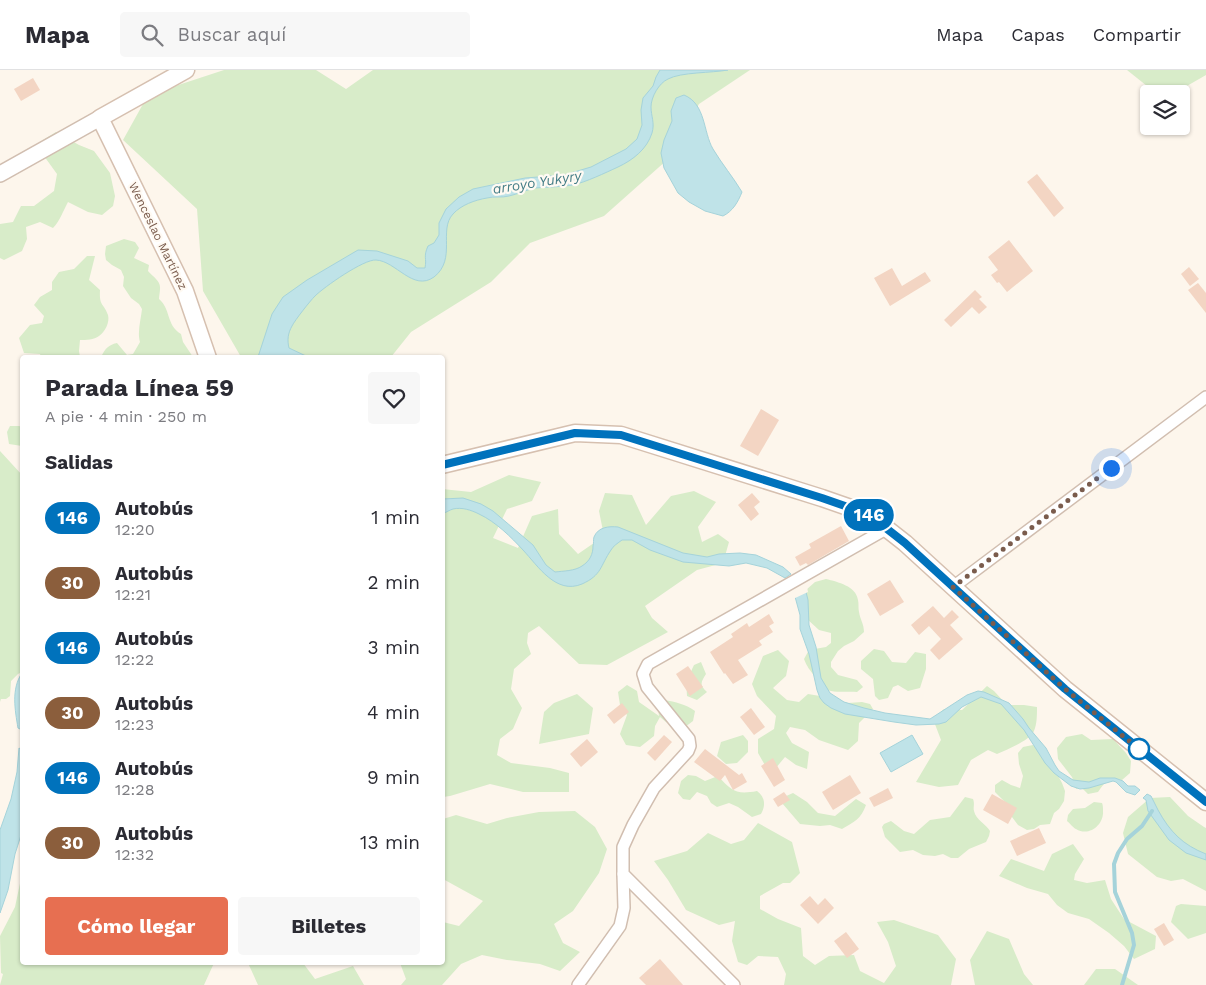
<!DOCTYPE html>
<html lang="es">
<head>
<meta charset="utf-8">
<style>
  :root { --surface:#fff; --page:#f7f7f7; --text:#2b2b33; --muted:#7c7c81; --line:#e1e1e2; --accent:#e76f51 }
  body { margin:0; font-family:"Work Sans",sans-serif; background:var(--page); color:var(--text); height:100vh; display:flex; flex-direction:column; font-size:19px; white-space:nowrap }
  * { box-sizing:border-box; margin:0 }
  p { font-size:16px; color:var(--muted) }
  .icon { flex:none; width:28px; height:28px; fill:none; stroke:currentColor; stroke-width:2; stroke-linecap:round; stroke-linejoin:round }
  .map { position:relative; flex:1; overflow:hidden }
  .details { position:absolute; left:20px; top:285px; width:425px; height:610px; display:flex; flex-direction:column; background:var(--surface); border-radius:5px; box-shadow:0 1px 4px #0004 }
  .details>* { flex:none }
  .badge { padding:0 10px; border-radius:16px; font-size:18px; line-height:32px }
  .buttons { position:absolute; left:1140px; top:15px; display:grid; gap:10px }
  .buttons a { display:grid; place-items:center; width:50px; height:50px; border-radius:5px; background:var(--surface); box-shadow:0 1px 4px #0004; font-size:25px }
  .you { position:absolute; width:25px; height:25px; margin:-12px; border:4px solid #fff; border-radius:50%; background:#1a73e8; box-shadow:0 0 0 8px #1a73e833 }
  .map>.badge { position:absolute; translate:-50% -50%; box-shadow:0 0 0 2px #fff }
  h2 { padding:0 25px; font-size:19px; line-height:45px }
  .round { display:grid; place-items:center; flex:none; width:52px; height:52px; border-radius:5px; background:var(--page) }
  .headline { display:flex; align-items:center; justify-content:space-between; height:85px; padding:0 25px }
  h1 { font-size:24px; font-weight:700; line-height:38px }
  .action { display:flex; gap:10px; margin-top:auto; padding:10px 25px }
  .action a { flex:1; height:58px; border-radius:5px; background:var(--accent); color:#fff; font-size:20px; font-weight:700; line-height:58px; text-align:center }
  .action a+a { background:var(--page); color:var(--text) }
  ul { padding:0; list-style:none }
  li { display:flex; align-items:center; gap:15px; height:65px; padding:0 25px }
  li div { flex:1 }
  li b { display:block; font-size:19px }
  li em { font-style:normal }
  li .badge { min-width:55px; font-weight:700; text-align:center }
  header { display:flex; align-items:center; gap:30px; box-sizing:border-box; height:70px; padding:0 25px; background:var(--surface); border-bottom:1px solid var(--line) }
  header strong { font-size:24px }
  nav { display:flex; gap:28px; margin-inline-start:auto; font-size:18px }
  .search { width:350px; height:45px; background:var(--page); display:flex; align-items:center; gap:12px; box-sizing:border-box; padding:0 18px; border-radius:5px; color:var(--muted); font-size:19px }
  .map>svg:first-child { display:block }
  .green { fill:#d8ecc9 }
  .water { fill:#bfe3e8; stroke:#a5d3da }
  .pier { fill:#fdf6ec }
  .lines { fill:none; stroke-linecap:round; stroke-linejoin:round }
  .stream { stroke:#a5d3da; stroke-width:4 }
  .building { fill:#f3d5c3 }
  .minor-casing { stroke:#d1beb0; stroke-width:14 }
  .tertiary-casing { stroke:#d1beb0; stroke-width:18 }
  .secondary-casing { stroke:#d6c0b0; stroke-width:19 }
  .minor { stroke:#fff; stroke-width:11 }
  .tertiary { stroke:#fff; stroke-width:15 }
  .secondary { stroke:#fff; stroke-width:16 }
  .line-casing { stroke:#fff; stroke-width:11 }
  .line { stroke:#0072bc; stroke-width:8 }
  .walk { stroke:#7a5c4d; stroke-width:5; stroke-dasharray:0 9 }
  .stop-dot { fill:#fff; stroke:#0072bc; stroke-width:2.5 }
  .labels { text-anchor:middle; stroke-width:4.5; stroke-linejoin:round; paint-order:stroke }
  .street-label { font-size:12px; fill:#7a5c4d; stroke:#fffaf3 }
  .water-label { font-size:14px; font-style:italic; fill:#437c86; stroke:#fffaf3 }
</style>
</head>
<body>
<header>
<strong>Mapa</strong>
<div class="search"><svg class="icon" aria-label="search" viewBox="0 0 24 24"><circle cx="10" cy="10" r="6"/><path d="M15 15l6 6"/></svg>Buscar aquí</div>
<nav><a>Mapa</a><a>Capas</a><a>Compartir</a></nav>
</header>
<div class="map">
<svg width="1206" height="915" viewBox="0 0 1206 915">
  <rect width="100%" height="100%" fill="#fdf6ec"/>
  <g class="green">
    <polygon points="224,0 316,0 346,19 373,0 750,0 699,34 667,90 604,146 530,173 491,212 411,262 391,287 241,287 203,221 197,139 123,70 148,25"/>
    <polygon points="1127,0 1206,0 1206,5 1173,24 1157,24"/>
    <path d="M56,62L79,75L94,81L110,103L115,126L113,136L102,145L88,142L68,132C63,141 60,151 53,158L40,152L26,157L27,169L22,181L4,190L0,188V154L13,152L21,136H34L54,121L57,104L44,86L43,70Z"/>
    <path d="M124,169L135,172L139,178L134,188L149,195L148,201C153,207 161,211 160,219C160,222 159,226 159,229C171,239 166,255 181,264L183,272L193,287H101C105,279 108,275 117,273L127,285L133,284L140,272C137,262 141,249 142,239L139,234L131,228L123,216L124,207L121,200L112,195L106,190L105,184L106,176Z"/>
    <path d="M87,186H95L89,210L100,220C99,237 104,233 108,245C110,252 105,262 99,266C94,270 86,270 80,270L79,281L80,287H41L40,284L24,283L19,268L30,255L42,253L44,246L34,235L40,227L52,220V212L59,202L74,199Z"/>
    <polygon points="10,356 19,356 22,357 22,376 9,374 7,362"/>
    <polygon points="0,381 22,405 22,602 18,604 11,611 10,626 6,629 1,629 0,632"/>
    <polygon points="509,405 541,412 532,431 507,439 493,468 518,478 532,446 558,439 559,464 578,484 604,466 599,441 605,423 632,425 646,455 671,426 694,421 716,432 698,457 702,472 718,464 729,472 723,493 697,500 645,536 652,548 668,562 607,595 579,594 539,556 528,563 527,573 531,584 514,599 511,619 522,638 513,659 500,669 497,685 511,693 550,698 569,703 569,722 523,722 490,714 450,726 443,727 442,419 471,422"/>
    <path d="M826,509C838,512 856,516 858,530C859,534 858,538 859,542C860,549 864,554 864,562L854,571L844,576L838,581L831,592V597L838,605L857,610L863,617L857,622C846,621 830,624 822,617C819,614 817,610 815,607C810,600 807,597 804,589L809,580L826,577L831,573V563L819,560L806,548V520L815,512Z"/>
    <polygon points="874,579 884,581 892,592 906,593 915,582 926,584 926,599 920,618 908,621 898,615 893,617 888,628 879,630 875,626 873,609 861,599 861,591"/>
    <polygon points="778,580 789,591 786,606 773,618 787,630 799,632 808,624 826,627 848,633 862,632 870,634 873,639 859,653 858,671 848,680 819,670 805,660 790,657 786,663 792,673 809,682 807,699 796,695 785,687 775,699 766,697 758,683 758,669 774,659 776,646 757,626 752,614 763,586"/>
    <path d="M701,592L706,604C701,612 699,615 707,622L697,630L687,626C686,615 689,605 694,595Z"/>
    <path d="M627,615L637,621L639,632L659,646L658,638L664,630C676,632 685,634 695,641L693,651L681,660L666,652L660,647L655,656L654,666L640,677L626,675L620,664L627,645L620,635L618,622Z"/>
    <path d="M987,616L994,621L1007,635H1024L1037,637C1037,645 1037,654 1034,661C1029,671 1008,679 997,684L988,680L971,690L958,715L939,717L916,712L941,670L933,649L944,639L962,640Z"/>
    <polygon points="577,624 593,638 589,664 539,674 544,642 554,633"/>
    <path d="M1082,664L1091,670L1113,669L1126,683L1131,691L1130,703L1122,710C1108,709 1106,710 1098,722L1088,724L1081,717L1076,719L1072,707L1058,689L1057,678L1066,667Z"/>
    <polygon points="743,665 748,671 748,682 737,693 726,694 717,686 721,672"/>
    <polygon points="1033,675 1044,679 1062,713 1065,721 1064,731 1059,739 1054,743 1050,754 1040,755 1034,759 1027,760 1018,755 1009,743 1006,733 995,722 995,715 1002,710 1011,715 1020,718 1023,706 1019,694 1018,683 1023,677"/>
    <path d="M688,705L696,706L705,711L718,706C732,721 736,725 757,721C765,727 766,735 761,744L752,747L738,737L729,733L717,737L711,733L707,726L697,722L690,730L683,729L678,723L681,711Z"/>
    <path d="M793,723L807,732L818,743L835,746L856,729L866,735C861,749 854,752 842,759L830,755L820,756L800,754L782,733L784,727Z"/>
    <path d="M965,727L973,729C975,734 973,737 974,741C976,750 986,754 990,761L989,766L986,772L969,779L958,788H951L943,784L935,786L923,785L913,780L900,782L885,767L882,757L884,754L891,751L904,761L914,764L930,750L950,747Z"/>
    <polygon points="1170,727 1188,746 1204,757 1206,758 1206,821 1183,809 1171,811 1157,807 1128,784 1123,763 1128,747 1150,728"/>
    <path d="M1094,732L1102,733C1103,735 1103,738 1103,741C1104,755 1089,767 1076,759C1073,758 1070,753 1067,751L1068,745L1073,739L1085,738Z"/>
    <polygon points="575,741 595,757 607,779 599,803 573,841 554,854 563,873 580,882 560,901 540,894 507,890 482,885 461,894 442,915 401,915 406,909 400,893 442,892 443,852 459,856 483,831 443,809 443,749 456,745 487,754 507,748 539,742"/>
    <polygon points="758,753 792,772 800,803 790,813 783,813 760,826 760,839 778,849 801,858 803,886 815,895 829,886 854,885 860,901 884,913 896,896 888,872 877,852 894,850 938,865 956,889 951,915 784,915 786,904 778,887 758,886 747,895 738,892 732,871 735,851 719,855 686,840 668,810 654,791 687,781 708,763 731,774 744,770"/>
    <polygon points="1073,774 1084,789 1075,804 1074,810 1087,813 1105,810 1111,829 1124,849 1156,866 1155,879 1134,889 1124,876 1109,863 1089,849 1068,843 1057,835 1048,824 1027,818 999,806 1011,789 1044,801 1052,784"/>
    <polygon points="22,804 22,892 214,893 204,915 0,915 3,904 1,903 0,866 15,837"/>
    <polygon points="1181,834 1206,836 1206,863 1188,869 1171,852 1176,836"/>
    <polygon points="987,861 1009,869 1024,904 1033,915 975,915 970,890"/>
    <polygon points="248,893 303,893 315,909 353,896 364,915 258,915"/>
    <polygon points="1096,899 1115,899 1138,915 1084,915"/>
  </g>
  <g class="water">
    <path d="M660,0H728C712,3 681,2 668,9C659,13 651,27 651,37C651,46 655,53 652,63C647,79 633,90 618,97C605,103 586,112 573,115C560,117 547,117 535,118C526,120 518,124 509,126C502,128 494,126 487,128C475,130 461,135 453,144C438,160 457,189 434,207C413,222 396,191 376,190C364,189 324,217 315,226C310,231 295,250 292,256C288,263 287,270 289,278L306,286L308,287H258L272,244L283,227L307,210L358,180L377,181L408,191L417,198H425C427,188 423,187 428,176L434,173L439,165V153L446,139L459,127L473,119L525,108L564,105L591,97L626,79L637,69L642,55L641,40L643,28L653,16L656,7Z"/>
    <path d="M684,25C706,34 703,62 713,79C722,94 733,107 742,122C738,132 733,141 723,146L705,141L689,132L678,123L664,98L661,83L664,70L672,51L671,41L676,28Z"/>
    <path d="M463,428L481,434L493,441L533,475L546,495L555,502C563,501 575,501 582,496C590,491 593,484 593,476C594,473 593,470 594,467C598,457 609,456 618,457L683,483L707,487L719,484L740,483L756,485L783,497L791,504L785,508L767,498L746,493L729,496L683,492L650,480L632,470H622C618,473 613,476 611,480C600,496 602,505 582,514C556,525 538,496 523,480C511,467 496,452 479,444C471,440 462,437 453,439C450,440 446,442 443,444V429Z"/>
    <polygon points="805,518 808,530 809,555 816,577 821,608 830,623 844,632 864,638 885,643 930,649 967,625 978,621 984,622 1009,633 1023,649 1029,658 1046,678 1055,695 1059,701 1073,710 1089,712 1100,708 1115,708 1123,711 1128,716 1135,716 1140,720 1135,725 1126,722 1116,712 1113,711 1089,718 1080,719 1071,716 1054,703 1045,693 1024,660 1001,634 981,627 962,637 946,652 939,654 916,655 894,652 845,644 831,638 824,633 820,628 817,620 809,584 800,559 800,545 794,523"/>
    <path d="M22,603V660L18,658C15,640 11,619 22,603Z"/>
    <polygon points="912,665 923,684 891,702 880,683"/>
    <polygon points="19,678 22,680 22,762 15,784 8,820 0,843 0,760 11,729 17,702"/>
    <path d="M1147,724L1151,726C1153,731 1156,735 1158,740C1170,762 1183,775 1206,784V790L1186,783L1169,770L1148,741L1146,730L1143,728Z"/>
  </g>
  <polygon class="pier" points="805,516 807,517 808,522 793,529 792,521"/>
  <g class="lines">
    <polyline class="stream" points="1122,915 1134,875 1132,863 1115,822 1114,794 1118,783 1127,769 1142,756 1152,741"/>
  </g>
  <g class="building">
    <polygon points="33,8 40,20 21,31 14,19"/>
    <polygon points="1037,104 1064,138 1054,147 1027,112"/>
    <polygon points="1009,170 1033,201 1007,222 999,212 997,213 991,205 998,200 988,187"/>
    <polygon points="1189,197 1199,209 1190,216 1181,204"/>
    <polygon points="892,198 902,216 925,202 931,211 890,236 874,208"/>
    <polygon points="1198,213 1206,223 1206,243 1188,220"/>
    <polygon points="975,220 982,227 979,229 987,237 979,244 972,237 951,257 944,250"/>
    <polygon points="761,339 779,350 758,386 740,376"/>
    <polygon points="752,423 760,432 754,437 759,444 751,451 738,435"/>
    <polygon points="841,456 849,471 808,495 806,493 800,496 795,487 811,478 809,474"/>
    <polygon points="890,510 904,532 880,546 867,524"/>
    <polygon points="933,536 944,548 952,540 959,547 950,555 963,569 939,590 930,580 941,569 929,556 919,565 911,555"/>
    <polygon points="769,544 774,553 769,556 773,562 759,571 762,575 738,590 748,605 733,614 725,603 724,604 710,582 733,567 731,564 747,553 749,557"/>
    <polygon points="688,596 703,617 690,626 676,604"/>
    <polygon points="622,633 629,642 614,654 607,645"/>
    <polygon points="751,638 765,657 754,665 740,647"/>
    <polygon points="664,665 672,672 655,691 647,683"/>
    <polygon points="587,669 598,682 581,697 570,684"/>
    <polygon points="705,679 739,705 742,703 747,712 733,720 725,705 720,711 694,692"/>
    <polygon points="773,688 785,710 774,717 761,696"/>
    <polygon points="850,705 861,723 833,740 822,722"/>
    <polygon points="888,718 893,728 874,737 869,728"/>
    <polygon points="784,722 790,730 778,737 773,729"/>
    <polygon points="992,724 1017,738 1008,754 983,740"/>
    <polygon points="1039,758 1046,773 1017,786 1010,771"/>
    <polygon points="810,826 818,835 825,828 834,838 818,854 800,835"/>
    <polygon points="1164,853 1174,870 1164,876 1154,859"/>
    <polygon points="846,862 859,879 847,888 834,871"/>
    <polygon points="660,889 683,915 646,915 639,908"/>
  </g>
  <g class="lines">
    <defs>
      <g id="minor">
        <polyline points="953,517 1206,327"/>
        <polyline points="578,915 620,856 624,838 623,804"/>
        <polyline points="734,915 623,804 623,777 633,755 654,718 688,681 690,676 689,669 647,617 643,604 648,594 886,459"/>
      </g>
      <polyline id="tertiary" points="0,104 100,48"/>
      <g id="secondary">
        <polyline points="186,0 100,48 185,221 208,288"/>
        <polyline points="442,395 575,363 621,365 822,428 868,444 905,473 1065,619 1206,732"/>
      </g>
    </defs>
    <use href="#minor" class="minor-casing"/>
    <use href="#tertiary" class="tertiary-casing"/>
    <use href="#secondary" class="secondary-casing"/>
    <use href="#minor" class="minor"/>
    <use href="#tertiary" class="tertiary"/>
    <use href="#secondary" class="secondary"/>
  </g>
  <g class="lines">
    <defs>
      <polyline id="line" points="442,395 575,363 621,365 822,428 868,444 905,473 1065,619 1206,732"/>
    </defs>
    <use href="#line" class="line-casing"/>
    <use href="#line" class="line"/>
    <polyline class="walk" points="1111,398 953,517 1065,619 1139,679"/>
  </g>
  <circle class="stop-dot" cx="1139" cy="679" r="10"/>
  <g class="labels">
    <g class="street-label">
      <text transform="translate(158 166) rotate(64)" y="4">Wenceslao Martínez</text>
    </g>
    <g class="water-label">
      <text transform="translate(537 112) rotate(-9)" y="5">arroyo Yukyry</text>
    </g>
  </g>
</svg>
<div class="buttons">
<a><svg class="icon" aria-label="layers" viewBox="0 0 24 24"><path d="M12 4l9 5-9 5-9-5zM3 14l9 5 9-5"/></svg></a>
</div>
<div class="you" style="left:1111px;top:398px"></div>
<b class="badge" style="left:869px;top:445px;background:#0072bc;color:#fff">146</b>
<section class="details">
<div class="headline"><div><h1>Parada Línea 59</h1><p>A pie · 4 min · 250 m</p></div><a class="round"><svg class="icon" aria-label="heart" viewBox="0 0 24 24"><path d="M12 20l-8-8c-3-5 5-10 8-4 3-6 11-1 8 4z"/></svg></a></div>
<h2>Salidas</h2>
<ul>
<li><span class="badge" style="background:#0072bc;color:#fff">146</span><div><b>Autobús</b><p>12:20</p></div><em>1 min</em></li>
<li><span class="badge" style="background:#8b5e3c;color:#fff">30</span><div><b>Autobús</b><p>12:21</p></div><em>2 min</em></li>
<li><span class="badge" style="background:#0072bc;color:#fff">146</span><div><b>Autobús</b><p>12:22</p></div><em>3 min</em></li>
<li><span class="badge" style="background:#8b5e3c;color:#fff">30</span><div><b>Autobús</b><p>12:23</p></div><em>4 min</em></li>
<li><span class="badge" style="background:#0072bc;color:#fff">146</span><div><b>Autobús</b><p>12:28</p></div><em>9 min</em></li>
<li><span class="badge" style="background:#8b5e3c;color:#fff">30</span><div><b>Autobús</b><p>12:32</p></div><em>13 min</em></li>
</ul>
<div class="action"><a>Cómo llegar</a><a>Billetes</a></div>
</section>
</div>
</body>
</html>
